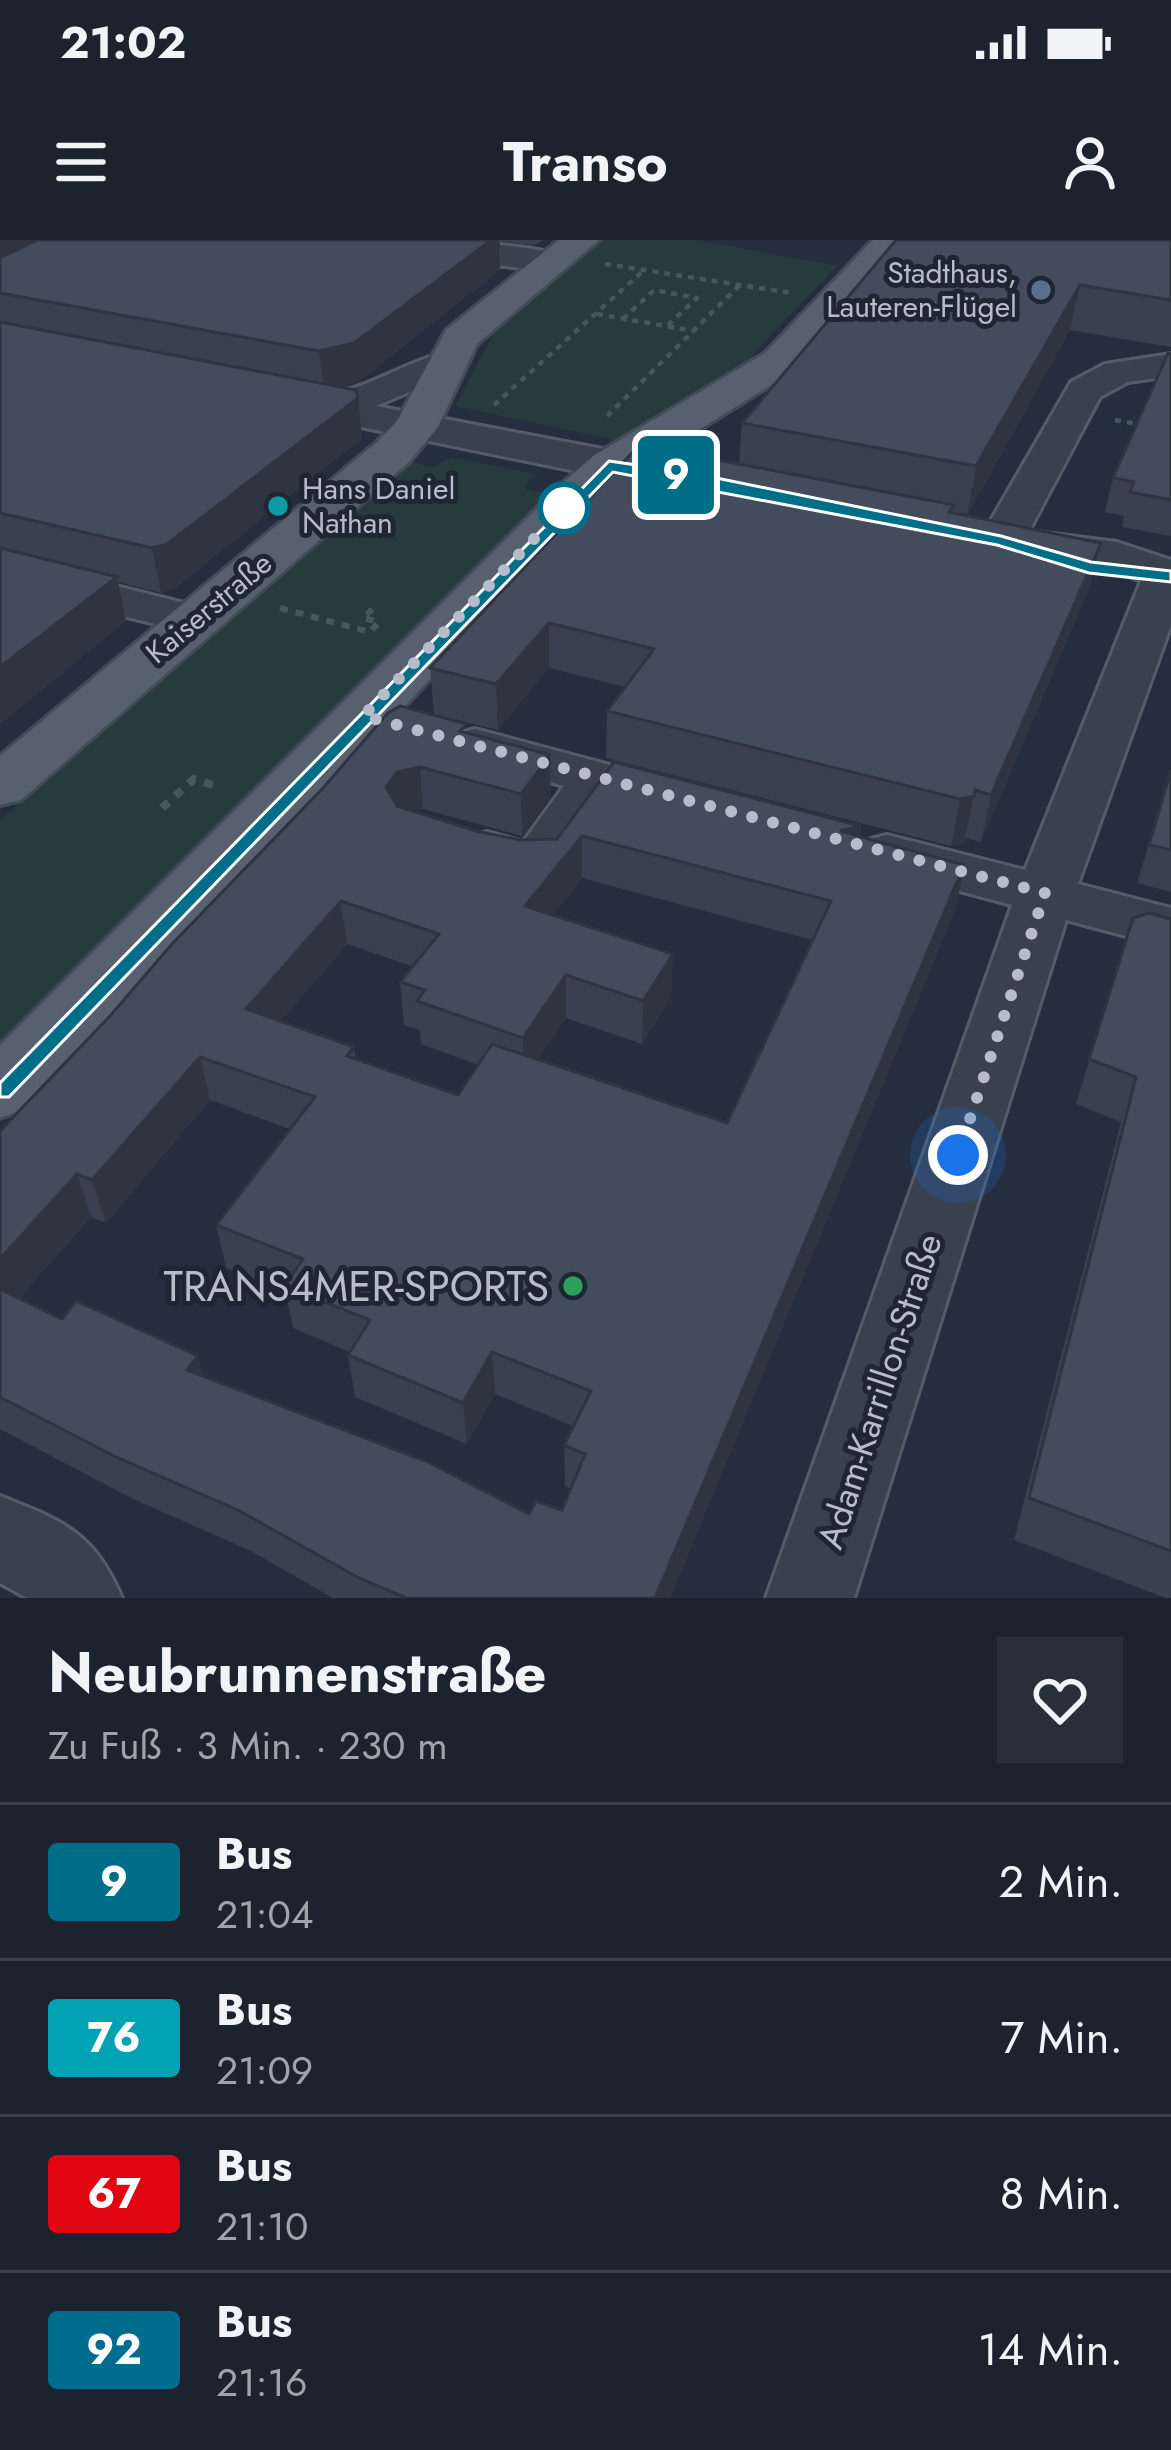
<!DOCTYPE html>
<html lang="de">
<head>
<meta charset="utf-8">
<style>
  :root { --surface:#1c222e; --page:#292f3a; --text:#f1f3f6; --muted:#a0a4aa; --line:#3a3f4a }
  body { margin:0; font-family:Jost,sans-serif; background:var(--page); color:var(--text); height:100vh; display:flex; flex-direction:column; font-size:45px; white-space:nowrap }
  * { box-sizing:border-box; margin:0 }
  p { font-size:39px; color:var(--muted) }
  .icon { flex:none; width:66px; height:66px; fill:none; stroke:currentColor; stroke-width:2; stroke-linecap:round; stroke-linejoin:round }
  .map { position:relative; height:1358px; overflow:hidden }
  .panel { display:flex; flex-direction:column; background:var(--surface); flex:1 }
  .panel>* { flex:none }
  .badge { padding:0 24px; border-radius:9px; font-size:42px; line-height:78px }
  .you { position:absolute; width:60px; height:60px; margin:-30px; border:9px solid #fff; border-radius:50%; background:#1a73e8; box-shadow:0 0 0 18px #1a73e833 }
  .map>.badge { position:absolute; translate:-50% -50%; box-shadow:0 0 0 6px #fff }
  .round { display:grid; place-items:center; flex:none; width:126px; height:126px; border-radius:0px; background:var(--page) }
  .head { display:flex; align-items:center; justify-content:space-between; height:204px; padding:0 48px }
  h1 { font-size:57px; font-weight:700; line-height:90px }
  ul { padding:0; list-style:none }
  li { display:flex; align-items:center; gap:36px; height:156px; padding:0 48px; border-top:3px solid var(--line) }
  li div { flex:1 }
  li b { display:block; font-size:45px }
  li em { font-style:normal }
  li .badge { min-width:132px; font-weight:700; text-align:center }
  .status { display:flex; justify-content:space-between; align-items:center; height:84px; padding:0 60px; background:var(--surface); direction:ltr }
  .status svg { height:33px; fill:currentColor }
  header { display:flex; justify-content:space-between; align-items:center; height:156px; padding:0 48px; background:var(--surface); font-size:54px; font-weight:700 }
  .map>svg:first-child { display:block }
  .green { fill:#273b3f }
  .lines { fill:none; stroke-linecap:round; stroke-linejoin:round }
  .minor-casing { stroke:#545c69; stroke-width:6 }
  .major-casing { stroke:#434a58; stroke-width:6 }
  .path-far2 { stroke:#45585c; stroke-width:4.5; stroke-dasharray:6 6; stroke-linecap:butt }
  .path-far1 { stroke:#45585c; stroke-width:6; stroke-dasharray:8 8; stroke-linecap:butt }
  .path { stroke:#45585c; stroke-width:8; stroke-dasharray:9 9; stroke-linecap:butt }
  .minor { fill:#39414e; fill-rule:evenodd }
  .major { fill:#57606e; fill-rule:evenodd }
  .wall { fill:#394150; fill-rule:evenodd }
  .shaded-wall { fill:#2e3541 }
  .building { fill:#424c5d; stroke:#2e3541; stroke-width:3; fill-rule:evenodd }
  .line { fill:#006e89; stroke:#fff; stroke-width:3 }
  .walk { stroke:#b6bcc9; stroke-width:12; stroke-dasharray:0 21.6 }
  .service-dot { fill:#5c6f8a; stroke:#1e2634; stroke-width:4.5 }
  .culture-dot { fill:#0f9aa8; stroke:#1e2634; stroke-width:4.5 }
  .stop-dot { fill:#fff; stroke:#006e89; stroke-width:6 }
  .leisure-dot { fill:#2e9e5b; stroke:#1e2634; stroke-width:4.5 }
  .labels { text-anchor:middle; stroke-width:10; stroke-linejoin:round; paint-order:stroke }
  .far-poi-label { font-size:30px; fill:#b6bcc9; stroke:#1e2634; text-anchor:end }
  .far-street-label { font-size:30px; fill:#b6bcc9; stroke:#1e2634 }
  .street-label { font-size:36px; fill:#b6bcc9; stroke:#1e2634 }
  .near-poi-label { font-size:42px; fill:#b6bcc9; stroke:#1e2634; text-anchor:end }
</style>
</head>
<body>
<div class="status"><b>21:02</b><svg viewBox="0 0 49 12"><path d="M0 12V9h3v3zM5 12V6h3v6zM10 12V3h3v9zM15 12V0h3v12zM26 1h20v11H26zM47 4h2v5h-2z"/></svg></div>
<header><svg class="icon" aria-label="menu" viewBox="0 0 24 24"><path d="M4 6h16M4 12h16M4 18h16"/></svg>Transo<svg class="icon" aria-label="person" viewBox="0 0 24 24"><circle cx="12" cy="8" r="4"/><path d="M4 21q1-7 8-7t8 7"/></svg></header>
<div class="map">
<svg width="1171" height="1358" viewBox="0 0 1171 1358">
  <rect width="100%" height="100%" fill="#252e3e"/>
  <g class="green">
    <polygon points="602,0 697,0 837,26 723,146 624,202 455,166 496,89"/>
    <polygon points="453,217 533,234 525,249 548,254 0,805 0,580 412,222 433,227"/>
  </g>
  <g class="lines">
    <defs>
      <g id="minor">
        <path d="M355,0C392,0 551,0 571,22L554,32L371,10Z"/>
        <path d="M446,112L459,115L465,123L459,131L376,166L682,224L688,233L682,242L667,246L609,238L278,170L264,166L259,158L264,150C287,144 308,158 330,154C371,147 406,122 446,112Z"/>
        <polygon points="1171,114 1171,136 1128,142 1100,157 1029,291 1117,302 1171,320 1171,385 1078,644 1171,668 1171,708 1066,680 854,1358 766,1358 1012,665 867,626 858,613 867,600 887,595 1025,630 1141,341 1109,328 1001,314 985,310 979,301 1071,142 1105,124"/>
        <polygon points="0,317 212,370 219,380 212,390 195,394 0,345"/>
        <polygon points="475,489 696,548 705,560 696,572 677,577 611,559 557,637 537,643 467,623 458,610 467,597 487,592 523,602 564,546 456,516 449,505 456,494"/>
        <path d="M0,1256C64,1281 94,1293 122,1358H27L0,1343Z"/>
      </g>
      <g id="major">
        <polygon points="559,0 599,0 477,104 438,187 409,222 21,560 0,565 0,516 377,202 397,181 446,90"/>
        <polygon points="873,0 911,0 793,131 625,236 589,270 26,869 0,878 0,805 555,250 593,216 765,113"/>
      </g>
    </defs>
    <use href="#minor" class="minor-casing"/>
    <use href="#major" class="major-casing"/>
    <g class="path-far2">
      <polyline points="605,24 792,53"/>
      <polyline points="597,74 694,91"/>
      <polyline points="623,79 654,50 697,58 667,86"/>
      <polyline points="494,165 643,31"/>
      <polyline points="607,176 740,45"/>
      <polyline points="1115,180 1143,185"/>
    </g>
    <polyline class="path-far1" points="280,368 370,392 379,382 363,378 376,366"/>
    <polyline class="path" points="162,568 194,539 216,546"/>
    <use href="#minor" class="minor"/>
    <use href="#major" class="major"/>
  </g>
  <g class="wall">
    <polygon points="0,0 543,0 536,5 500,2 500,30 358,142 339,147 362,198 175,348 161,353 118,342 126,381 0,484"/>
    <polygon points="1171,0 1171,107 1070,90 967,276 1090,346 981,602 965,598 964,603 951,606 606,518 607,471 625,447 549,428 498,490 434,474 430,428 711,228 739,224 742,183"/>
    <polygon points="1171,114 1171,296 1122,287 1124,276 1105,272 1113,238"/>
    <path d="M467,493L551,556L522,596L423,569L412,571L476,591L520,600L557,599L614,522L861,586L860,596L964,625L956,668L670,1358H333L249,1310L133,1259L0,1189V891L110,776L172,704ZM582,638L812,700L727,883L538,820L566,778L642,804L671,757L673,714L553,675ZM347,704L412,726L400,742L404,785L420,790L421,804L478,825L458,855L356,819L354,807L281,781ZM210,860L290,889L216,985L226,1028L285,1051L293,1088L350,1112L348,1115L355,1157L467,1204L495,1154L573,1186L564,1205L565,1246L571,1249L562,1270L529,1274L204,1137L198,1116L62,1079L19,1058L91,977L106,983Z"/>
    <polygon points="1171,530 1171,652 1137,643"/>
    <polygon points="1133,678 1171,679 1171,1358 1166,1358 1014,1300 1121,882 1076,864"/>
  </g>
  <g class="shaded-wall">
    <polygon points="0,0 48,0 0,25"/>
    <polygon points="491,0 499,0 500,30 358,142 324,150 319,111"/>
    <polygon points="1080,45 1070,90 967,276 976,226"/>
    <polygon points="358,158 362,198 175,348 161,353 152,308"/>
    <polygon points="1101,303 1090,346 981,602 991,555"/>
    <polygon points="117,337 126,381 0,484 0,427"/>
    <polygon points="549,383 549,428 498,490 496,444"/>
    <polygon points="550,515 551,556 522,596 521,554"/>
    <polygon points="420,527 423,569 401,574 386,547 397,532"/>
    <polygon points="975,550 964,603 951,606 960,559"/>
    <polygon points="861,586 855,628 840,591"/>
    <polygon points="582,596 582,638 526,709 525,666"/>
    <polygon points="964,625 956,668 670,1358 655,1358"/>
    <polygon points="341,661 347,704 254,812 246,769"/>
    <polygon points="673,714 671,757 642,804 643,761"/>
    <polygon points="566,735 566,778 524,841 523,798"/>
    <polygon points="200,817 210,860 106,983 92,940"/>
    <polygon points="77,934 91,977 0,1080 0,1019"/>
    <polygon points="492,1112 495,1154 467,1204 463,1163"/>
    <polygon points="198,1116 210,1157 187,1130"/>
  </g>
  <g class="building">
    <polygon points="37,0 491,0 354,103 319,111 0,53 0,18"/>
    <polygon points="896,0 1171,0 1171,60 1080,45 976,226 742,183"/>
    <polygon points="0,82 356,150 358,158 167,304 152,308 0,273"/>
    <polygon points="1168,113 1171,114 1171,260 1130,252 1134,242 1113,238"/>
    <polygon points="633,212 711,228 718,220 954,265 949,272 1101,303 991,555 975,550 974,556 960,559 607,471 654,409 549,383 496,444 430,428"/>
    <polygon points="0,308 117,337 0,427"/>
    <path d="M400,466L467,484L460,491L550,515L521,554L420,527L397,532L386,547L397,566L476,591L520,600L557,599L614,522L861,586L840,591L964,625L655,1358H406L359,1338L238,1270L118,1218L0,1157V1049L62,1079L76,1061L198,1116L187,1130L428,1222L529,1274L536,1261L562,1270L585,1214L564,1205L591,1151L492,1112L463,1163L348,1115L370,1080L284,1046L303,1019L216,985L315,857L200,817L92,940L77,934L0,1019V891L110,776L172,704L323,548L388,473ZM582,596L831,661L727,883L492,804L458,855L347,816L354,807L246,769L341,661L439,694L400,742L425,750L417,761L523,798L566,735L643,761L673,714L525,666Z"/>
    <polygon points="1171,530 1171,610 1149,605"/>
    <polygon points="1149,673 1171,679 1171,1311 1029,1258 1136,837 1089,819 1133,678"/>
  </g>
  <polygon class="line" points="609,221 692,233 1001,296 1091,322 1171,331 1171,342 1089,333 997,305 613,232 9,857 0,857 0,843"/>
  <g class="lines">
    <polyline class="walk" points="564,268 363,476 1045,653 958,915"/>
  </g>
  <circle class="service-dot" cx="1041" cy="50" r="12"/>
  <circle class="culture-dot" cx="278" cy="266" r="12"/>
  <circle class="stop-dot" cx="564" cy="268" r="24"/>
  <circle class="leisure-dot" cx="573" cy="1046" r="12"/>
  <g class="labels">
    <g class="far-poi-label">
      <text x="1017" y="43">Stadthaus,<tspan x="1017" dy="34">Lauteren-Flügel</tspan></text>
      <text x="302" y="259" text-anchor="start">Hans Daniel<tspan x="302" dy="34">Nathan</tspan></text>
    </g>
    <g class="far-street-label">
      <text transform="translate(209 368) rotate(-40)" y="10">Kaiserstraße</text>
    </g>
    <g class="street-label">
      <text transform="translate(879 1151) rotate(-72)" y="13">Adam-Karrillon-Straße</text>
    </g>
    <g class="near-poi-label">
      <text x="549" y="1061">TRANS4MER-SPORTS</text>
    </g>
  </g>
</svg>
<div class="you" style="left:958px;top:915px"></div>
<b class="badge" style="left:676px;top:235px;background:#006e89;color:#fff">9</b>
</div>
<section class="panel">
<div class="head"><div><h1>Neubrunnenstraße</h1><p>Zu Fuß · 3 Min. · 230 m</p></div><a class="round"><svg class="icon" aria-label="heart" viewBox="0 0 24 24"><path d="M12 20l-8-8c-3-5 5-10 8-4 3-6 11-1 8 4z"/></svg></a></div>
<ul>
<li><span class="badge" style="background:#006e89;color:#fff">9</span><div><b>Bus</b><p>21:04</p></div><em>2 Min.</em></li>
<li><span class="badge" style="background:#00a3b4;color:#fff">76</span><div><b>Bus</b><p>21:09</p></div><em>7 Min.</em></li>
<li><span class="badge" style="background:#e20613;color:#fff">67</span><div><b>Bus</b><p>21:10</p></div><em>8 Min.</em></li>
<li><span class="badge" style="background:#006d8f;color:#fff">92</span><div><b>Bus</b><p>21:16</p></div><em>14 Min.</em></li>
</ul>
</section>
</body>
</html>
